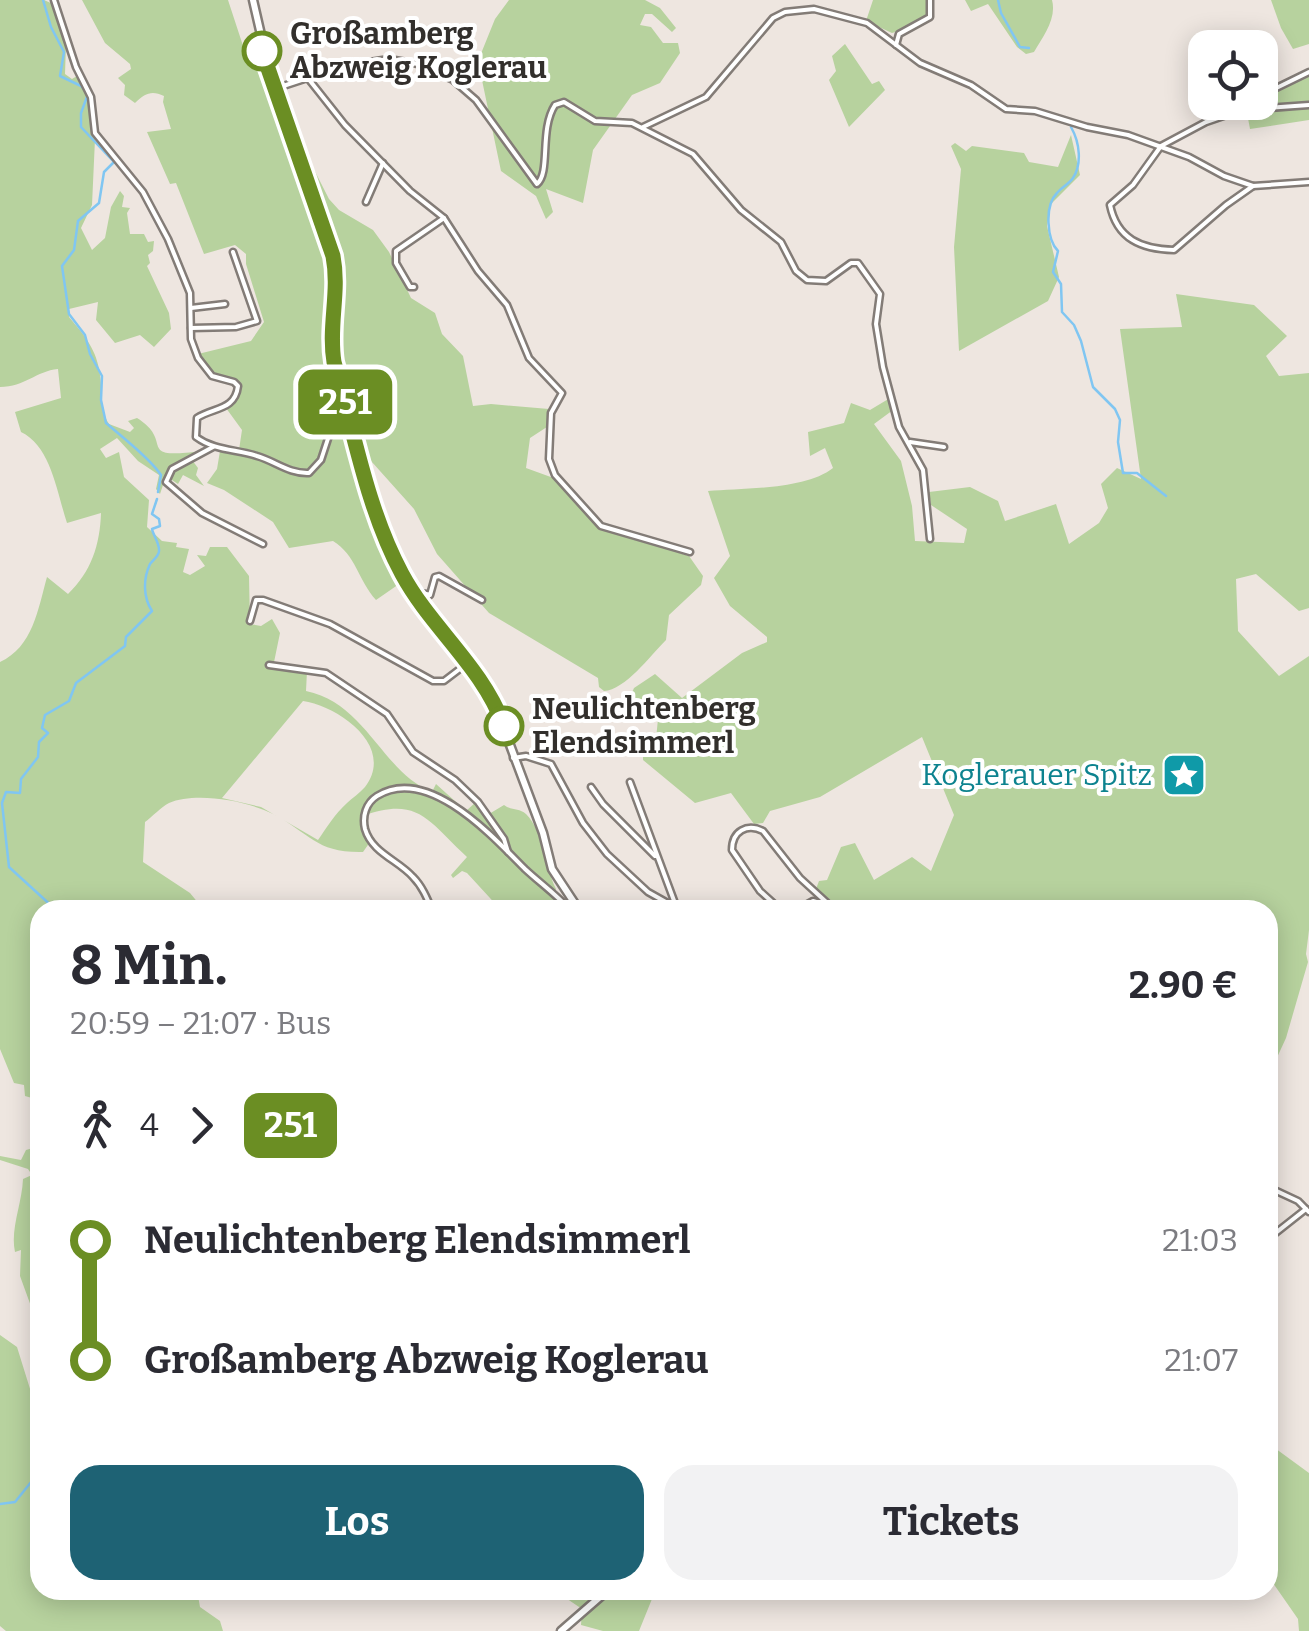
<!DOCTYPE html>
<html lang="de">
<head>
<meta charset="utf-8">
<style>
  :root { --surface:#fff; --page:#f2f2f3; --text:#2b2b33; --muted:#7c7c81; --accent:#1e6274 }
  body { margin:0; font-family:Bitter,serif; background:var(--page); color:var(--text); height:100vh; display:flex; flex-direction:column; font-size:38px; white-space:nowrap }
  * { box-sizing:border-box; margin:0 }
  p { font-size:32px; color:var(--muted) }
  .icon { flex:none; width:55px; height:55px; fill:none; stroke:currentColor; stroke-width:2; stroke-linecap:round; stroke-linejoin:round }
  .map { position:relative; flex:1; overflow:hidden }
  .drawer { position:absolute; left:30px; top:900px; width:1248px; height:700px; display:flex; flex-direction:column; background:var(--surface); border-radius:30px; box-shadow:0 5px 25px #0003 }
  .drawer>* { flex:none }
  .badge { padding:0 20px; border-radius:15px; font-size:35px; line-height:65px }
  .tools { position:absolute; left:1188px; top:30px; display:grid; gap:20px }
  .tools a { display:grid; place-items:center; width:90px; height:90px; border-radius:20px; background:var(--surface); box-shadow:0 5px 25px #0003; font-size:50px }
  .map>.badge { position:absolute; translate:-50% -50%; box-shadow:0 0 0 5px #fff }
  .legs { display:flex; align-items:center; gap:15px; height:110px; padding:0 40px; font-size:32px }
  .legs p { margin-inline-start:auto }
  .summary { display:flex; align-items:center; justify-content:space-between; height:170px; padding:0 40px }
  h1 { font-size:55px; font-weight:700; line-height:75px }
  .primary-button { display:flex; gap:20px; margin-top:auto; padding:20px 40px }
  .primary-button a { flex:1; height:115px; border-radius:30px; background:var(--accent); color:#fff; font-size:40px; font-weight:700; line-height:115px; text-align:center }
  .primary-button a+a { background:var(--page); color:var(--text) }
  ul { padding:0 40px; list-style:none }
  li { display:flex; align-items:center; gap:35px; height:120px; font-size:38px }
  li i { display:grid; place-items:center; width:15px; height:100%; margin:0 12px; background:currentColor }
  li i::after { content:''; width:25px; height:25px; margin:-12px; border:8px solid; border-radius:50%; background:var(--surface) }
  li p { margin-inline-start:auto }
  li:first-child i { background:linear-gradient(#0000 50%,currentColor 0) }
  li:last-child i { background:linear-gradient(currentColor 50%,#0000 0) }
  .map>svg:first-child { display:block }
  .green { fill:#b7d29e; fill-rule:evenodd }
  .lines { fill:none; stroke-linecap:round; stroke-linejoin:round }
  .stream { stroke:#80c6f2; stroke-width:2.5 }
  .minor-casing { stroke:#837c77; stroke-width:9 }
  .secondary-casing { stroke:#837c77; stroke-width:11 }
  .minor { stroke:#fff; stroke-width:4 }
  .secondary { stroke:#fff; stroke-width:6 }
  .line-1-casing { stroke:#fff; stroke-width:22 }
  .line-1 { stroke:#6b8e23; stroke-width:15 }
  .stop-1-dot { fill:#fff; stroke:#6b8e23; stroke-width:5 }
  .labels { text-anchor:middle; stroke-width:8; stroke-linejoin:round; paint-order:stroke }
  .stop-label { font-size:30px; font-weight:bold; fill:#322f2c; stroke:#fff; text-anchor:start }
  .culture-label { font-size:30px; fill:#0d838f; stroke:#fff; text-anchor:end }
</style>
</head>
<body>
<div class="map">
<svg width="1309" height="1631" viewBox="0 0 1309 1631">
  <rect width="100%" height="100%" fill="#eee6e0"/>
  <g class="green">
    <path d="M0,0H44L53,4L66,44L65,74L72,79L77,76L90,97L95,139L92,205L81,228L92,250L105,238L111,207L120,191L124,196L122,207L130,208L127,213L130,234H144L148,242L154,241L153,251L148,255L150,263L147,266L169,313L171,329L154,347L140,335L115,343L96,320L98,302L69,309V317C85,336 97,350 100,375C103,394 98,407 109,424L130,432L134,428L128,421L137,418C176,442 133,460 202,451L192,460L198,468L196,475L204,486L183,475L178,484L166,476L160,494L156,489L159,475L138,461L117,438L100,449L106,458L119,452L124,477L149,500L147,527L162,541L177,543L176,547L189,549L183,572L190,575L205,566L197,555L206,556L210,547H227L249,576L250,624L261,626L272,619L280,633L273,667L307,671L306,691C366,703 382,772 432,792L436,784L466,811L476,802L489,814L504,805C512,811 519,808 526,814C544,832 545,867 556,889L554,895L568,910H501L467,873L462,871L453,878L451,875L467,857C427,820 419,796 362,816L370,842L363,852C316,853 311,834 273,814C245,800 195,792 169,803C161,807 152,817 145,822L143,862L190,893L204,910H40V1118L32,1098L25,1096L24,1085L14,1083L0,1049V662C33,647 38,609 47,577L68,594C91,572 100,545 101,513L67,523C57,493 51,446 21,432L15,412L61,398L58,369C36,371 25,387 0,387ZM303,701C338,706 396,746 365,787C360,793 352,798 347,803C335,814 327,827 318,840L261,807L222,798Z"/>
    <path d="M82,0H228L247,58L259,59L301,162L291,124L329,199L339,210L373,230L389,252L411,298L435,313L442,334L463,356L473,406L491,404L549,409L550,425L530,438L526,468L559,480L602,528L689,556L703,576L701,585L669,615L666,640C650,656 625,690 604,691L599,687L598,678L489,613L437,554L414,509L363,452L335,346C329,369 340,375 340,395C340,414 321,457 309,471H296L239,450L242,430L226,408L238,395L239,388L236,383L210,372L198,354L251,341L264,322L246,264V254L235,245L204,254L176,183L170,184L147,132L171,129L163,102L164,96C152,90 145,93 135,103L124,95L125,85L118,78L131,69L130,64L105,43Z"/>
    <polygon points="509,0 645,0 660,8 676,28 672,32 652,14 645,14 640,25 651,27 663,43 678,43 680,53 660,83 632,95 593,150 583,203 546,189 553,212 546,219 536,196 501,171 478,61 495,19"/>
    <polygon points="873,0 928,0 929,14 914,26 892,33 866,21"/>
    <path d="M965,0H1052C1057,19 1043,36 1034,52L1026,54L1017,47L988,4L971,11Z"/>
    <polygon points="1271,0 1309,0 1309,44 1293,49 1281,28"/>
    <polygon points="845,44 872,84 879,81 885,90 849,127 829,80 836,71 832,56"/>
    <polygon points="1309,74 1309,120 1250,129 1246,108"/>
    <polygon points="1071,135 1080,175 1051,204 1047,226 1059,277 1048,301 959,351 954,247 961,169 951,146 955,143 966,151 972,146 1024,153 1029,162 1058,167"/>
    <path d="M1176,294L1254,305L1287,336L1266,356L1279,376L1309,373V608L1299,611L1256,574L1236,579L1238,631L1279,676L1309,656V930L1306,954L1308,962L1286,1038L1268,1077V910H811L818,904L825,908L832,901L816,889L819,881L827,880L841,847L855,843L874,880L912,857L931,871L954,815L922,737L820,797L770,811L763,823L754,824L731,793L695,803L643,760V754L656,739L658,719L648,720L627,704L634,688L655,674L682,698L742,653L767,642V637L730,606L714,578L730,556L708,491C743,488 805,490 833,468L825,448L810,456L808,432L844,423L851,403L870,410L890,398L893,410L874,424L901,461L912,506L915,541L964,543L967,529L931,505L929,492L970,487L998,501L1005,521L1056,504L1069,544L1099,523L1108,508L1101,484L1117,468L1141,479L1120,329L1182,327Z"/>
    <path d="M342,407L376,526L402,582L376,600C358,580 356,555 333,541L289,548L273,522L224,490L207,483L217,469L220,451L254,457L295,474L314,473L323,460Z"/>
    <path d="M40,1146V1347L32,1309L20,1276L21,1250L15,1252C10,1229 22,1204 23,1179L32,1175L28,1169L0,1160V1156L21,1160L26,1150Z"/>
    <polygon points="0,1335 17,1347 40,1421 40,1590 197,1590 200,1607 220,1621 223,1631 6,1631 0,1626"/>
    <polygon points="1268,1443 1309,1473 1309,1631 1299,1631 1298,1619 1268,1576"/>
    <polygon points="554,1590 649,1590 654,1594 639,1631 603,1631 581,1625 582,1609"/>
  </g>
  <g class="lines">
    <g class="stream">
      <path d="M43,0L51,27L64,52L60,76L81,86L88,94L81,113V127L114,162L104,172L99,203L78,221L74,250L62,266L69,314L85,335L90,354L102,376L101,400L106,423C121,436 150,458 161,475L158,492"/>
      <polyline points="998,0 1001,13 1020,47 1029,48"/>
      <path d="M1071,127C1080,143 1082,164 1073,178C1069,184 1062,187 1057,193C1044,206 1047,240 1058,251L1053,272L1061,284L1062,312L1074,325L1081,341L1093,387L1115,409L1120,420L1118,442L1123,473H1137L1166,496"/>
      <path d="M56,910L9,867L2,803L6,792L20,793L21,779L38,757L39,742L48,733L42,728L45,715L69,701L76,683L125,646L126,637L152,611C143,597 143,579 150,564C153,560 159,556 159,551C160,544 153,535 152,529L160,526L159,519L152,514L157,499"/>
      <polyline points="0,1504 15,1502 40,1471"/>
    </g>
    <defs>
      <g id="minor">
        <path d="M54,0L76,67L91,97L95,133L143,192L168,239L190,293L191,339L198,358L212,376L234,382L238,386C235,411 213,407 197,418L196,437C215,451 236,449 257,456C275,461 289,474 309,473L321,460L339,405L344,400"/>
        <polyline points="896,45 899,34 930,17 930,0"/>
        <polyline points="307,77 345,125 410,191 444,218 478,271 507,305 529,358 562,393 551,413 549,459 555,475 601,526 690,552"/>
        <path d="M274,89L344,66L389,59L418,64L453,80L476,100L537,184C551,172 539,130 555,105L564,102L595,121L632,123L693,154L741,210L781,242L796,271L807,280L826,281L851,263H858L880,294L876,324L883,367L899,427L923,470L930,539"/>
        <polyline points="1260,96 1309,72"/>
        <polyline points="1241,110 1249,102"/>
        <polyline points="643,127 706,97 773,18 785,12 814,9 867,23 920,63 971,85 1006,109 1035,111 1087,127 1128,135 1189,157 1224,176 1253,186 1309,182"/>
        <path d="M1253,186L1226,205L1174,250C1141,249 1117,239 1110,205L1133,185L1161,146L1206,122L1241,110L1309,105"/>
        <polyline points="366,202 383,163"/>
        <polyline points="414,287 410,287 396,263 396,251 444,218"/>
        <polyline points="191,308 225,304"/>
        <polyline points="191,328 236,327 257,321 233,252"/>
        <polyline points="910,442 944,447"/>
        <polyline points="213,447 172,469 166,482 202,513 263,544"/>
        <polyline points="411,590 430,595 435,577 439,576 482,600"/>
        <polyline points="250,621 256,600 263,600 330,624 433,681 444,681 465,665"/>
        <polyline points="269,665 326,673 387,714 413,752 455,780 478,802 504,839 508,852"/>
        <polyline points="513,758 526,756 551,764 583,823 607,854 648,892 680,910"/>
        <polyline points="630,782 676,906"/>
        <polyline points="591,787 603,804 655,856"/>
        <path d="M432,910C427,898 422,886 413,877C398,860 372,853 365,829C362,816 366,803 377,796C428,764 494,838 525,869C540,883 557,895 570,910"/>
        <path d="M781,910L760,891L732,850C732,831 747,823 763,831L800,878L835,910"/>
        <polyline points="797,910 813,901 833,907"/>
        <polyline points="1268,1187 1298,1201 1309,1212"/>
        <polyline points="1268,1239 1306,1209"/>
      </g>
      <g id="secondary">
        <polyline points="253,0 272,83 333,256 336,282 332,354 380,524 413,593 492,697 543,833 552,869 579,910"/>
        <polyline points="561,1631 608,1590"/>
      </g>
    </defs>
    <use href="#minor" class="minor-casing"/>
    <use href="#secondary" class="secondary-casing"/>
    <use href="#minor" class="minor"/>
    <use href="#secondary" class="secondary"/>
  </g>
  <g class="lines">
    <defs>
      <path id="line-1" d="M262,51L333,256C340,292 328,326 334,362C354,432 367,509 402,574C431,628 482,666 504,726"/>
    </defs>
    <use href="#line-1" class="line-1-casing"/>
    <use href="#line-1" class="line-1"/>
  </g>
  <defs>
    <symbol id="sight-square" viewBox="-11 -11 22 22"><rect x="-9" y="-9" width="18" height="18" rx="4" fill="#0f9aa8" stroke="#fff"/><path d="M0-6L1.8-2.2L6-1.7L2.9 1.2L3.7 5.4L0 3.3L-3.7 5.4L-2.9 1.2L-6-1.7L-1.8-2.2Z" fill="#fff"/></symbol>
  </defs>
  <g fill-rule="evenodd">
    <use href="#sight-square" x="1159" y="750" width="50" height="50"/>
  </g>
  <g class="stop-1-dot">
    <circle cx="262" cy="51" r="18"/>
    <circle cx="504" cy="726" r="18"/>
  </g>
  <g class="labels">
    <g class="stop-label">
      <text x="290" y="44">Großamberg<tspan x="290" dy="34">Abzweig Koglerau</tspan></text>
      <text x="532" y="719">Neulichtenberg<tspan x="532" dy="34">Elendsimmerl</tspan></text>
    </g>
    <g class="culture-label">
      <text x="1152" y="785">Koglerauer Spitz</text>
    </g>
  </g>
</svg>
<div class="tools">
<a><svg class="icon" aria-label="locate" viewBox="0 0 24 24"><circle cx="12" cy="12" r="6"/><path d="M12 2v4M12 18v4M2 12h4M18 12h4"/></svg></a>
</div>
<b class="badge" style="left:345px;top:402px;background:#6b8e23;color:#fff">251</b>
<section class="drawer">
<div class="summary"><div><h1>8 Min.</h1><p>20:59 – 21:07 · Bus</p></div><b>2.90 €</b></div>
<div class="legs"><svg class="icon" aria-label="walk" viewBox="0 0 24 24"><circle cx="13" cy="4" r="2"/><path d="M13 8l-2 6 4 7M11 14l-3 7M7 12l3-4h3l4 4"/></svg>4<svg class="icon" aria-label="forward" viewBox="0 0 24 24"><path d="M9 5l7 7-7 7"/></svg><b class="badge" style="background:#6b8e23;color:#fff">251</b></div>
<ul>
<li><i style="color:#6b8e23"></i><b>Neulichtenberg Elendsimmerl</b><p>21:03</p></li>
<li><i style="color:#6b8e23"></i><b>Großamberg Abzweig Koglerau</b><p>21:07</p></li>
</ul>
<div class="primary-button"><a>Los</a><a>Tickets</a></div>
</section>
</div>
</body>
</html>
